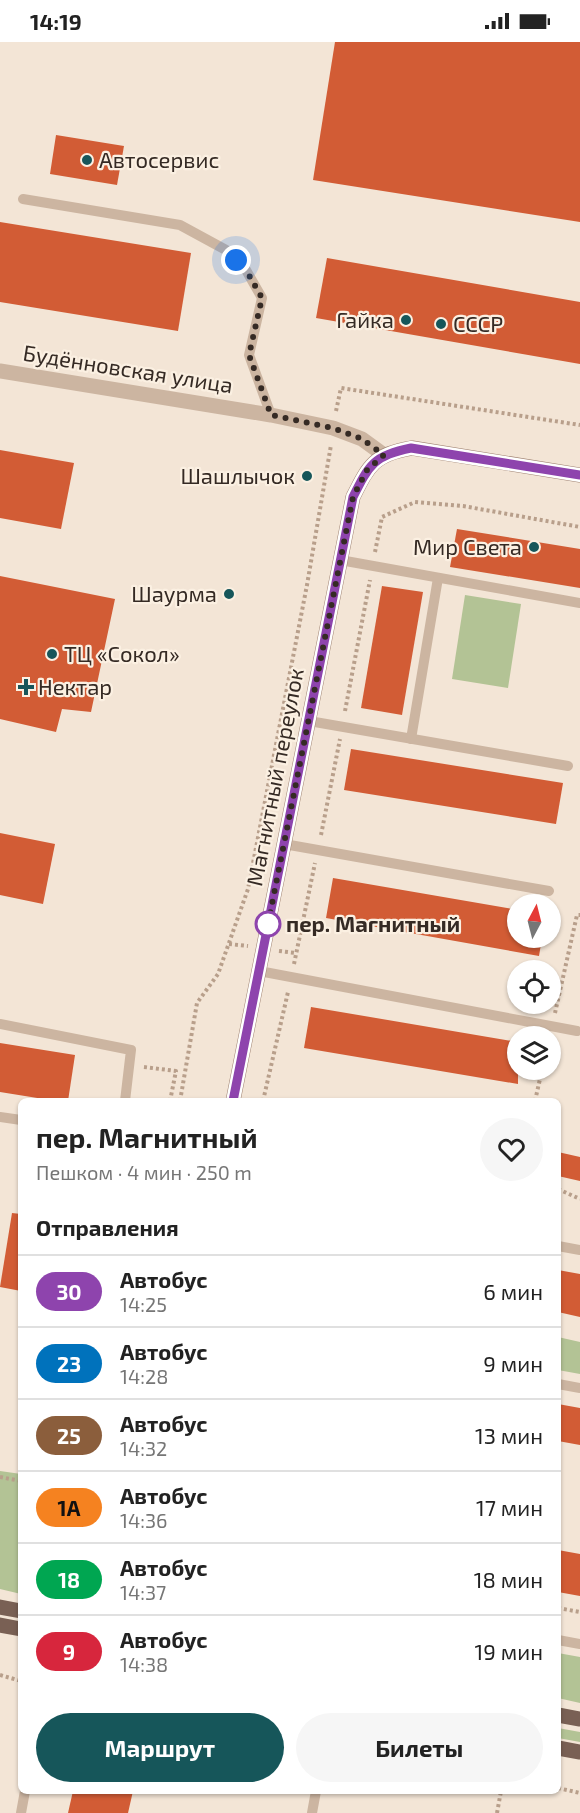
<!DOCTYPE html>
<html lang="ru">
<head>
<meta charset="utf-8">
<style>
  :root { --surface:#fff; --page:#f6f6f6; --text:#222; --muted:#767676; --line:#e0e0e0; --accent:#16565a }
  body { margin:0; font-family:"Exo 2",sans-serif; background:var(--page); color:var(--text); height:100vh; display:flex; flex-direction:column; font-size:22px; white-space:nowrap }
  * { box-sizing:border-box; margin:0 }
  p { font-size:20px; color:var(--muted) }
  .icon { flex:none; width:33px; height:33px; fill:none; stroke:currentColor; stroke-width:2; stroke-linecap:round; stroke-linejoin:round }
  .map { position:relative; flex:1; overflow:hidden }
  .drawer { position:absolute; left:18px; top:1056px; width:543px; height:696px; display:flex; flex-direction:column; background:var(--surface); border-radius:9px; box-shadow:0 2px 4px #0004 }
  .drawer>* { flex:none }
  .badge { padding:0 12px; border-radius:20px; font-size:21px; line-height:39px }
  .needle { width:39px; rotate:7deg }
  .fabs { position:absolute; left:507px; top:852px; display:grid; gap:12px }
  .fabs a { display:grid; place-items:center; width:54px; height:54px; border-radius:50%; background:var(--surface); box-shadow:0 2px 4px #0004; font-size:30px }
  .you { position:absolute; width:30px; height:30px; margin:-15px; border:4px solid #fff; border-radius:50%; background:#1a73e8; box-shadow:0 0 0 9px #1a73e833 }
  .map>.badge { position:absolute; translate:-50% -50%; box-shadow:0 0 0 3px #fff }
  h2 { padding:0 18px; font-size:22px; line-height:54px }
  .round { display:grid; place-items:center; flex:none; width:63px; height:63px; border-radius:32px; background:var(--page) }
  .overview { display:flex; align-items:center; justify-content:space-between; height:102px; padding:0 18px }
  h1 { font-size:28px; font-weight:700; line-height:45px }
  .action { display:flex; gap:12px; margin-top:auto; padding:12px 18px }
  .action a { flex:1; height:69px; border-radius:36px; background:var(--accent); color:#fff; font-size:24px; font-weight:700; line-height:69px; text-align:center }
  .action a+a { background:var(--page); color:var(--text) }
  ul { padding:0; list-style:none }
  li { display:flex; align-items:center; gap:18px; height:72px; padding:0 18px; border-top:2px solid var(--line) }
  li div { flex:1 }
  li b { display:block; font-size:22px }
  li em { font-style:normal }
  li .badge { min-width:66px; font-weight:700; text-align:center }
  .status { display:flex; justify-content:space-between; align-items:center; height:42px; padding:0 30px; background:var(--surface); direction:ltr }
  .status svg { height:16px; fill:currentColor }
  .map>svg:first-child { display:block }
  .green { fill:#b3c395 }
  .building { fill:#d25c35 }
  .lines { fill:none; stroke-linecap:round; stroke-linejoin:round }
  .path { stroke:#b89f8b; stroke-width:4; stroke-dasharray:3 3; stroke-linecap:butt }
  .service { stroke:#ccb5a1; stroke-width:10 }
  .minor { stroke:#ccb5a1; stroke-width:15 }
  .secondary { stroke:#a08372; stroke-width:15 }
  .primary { stroke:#796054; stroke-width:15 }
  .line-casing { stroke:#fff; stroke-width:14 }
  .line { stroke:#8e44ad; stroke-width:9 }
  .walk { stroke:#352a24; stroke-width:6; stroke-dasharray:0 10.8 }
  .poi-dot { fill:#16565a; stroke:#fbf0e2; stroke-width:2 }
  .stop-dot { fill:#fff; stroke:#8e44ad; stroke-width:3 }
  .labels { text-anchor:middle; stroke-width:4.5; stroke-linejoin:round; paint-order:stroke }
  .poi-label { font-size:22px; fill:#352a24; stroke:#fbf0e2; text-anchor:start }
  .street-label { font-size:22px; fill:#352a24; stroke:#fbf0e2 }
  .stop-label { font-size:22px; font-weight:bold; fill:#352a24; stroke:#fbf0e2; text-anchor:start }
</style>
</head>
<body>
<div class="status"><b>14:19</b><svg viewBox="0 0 49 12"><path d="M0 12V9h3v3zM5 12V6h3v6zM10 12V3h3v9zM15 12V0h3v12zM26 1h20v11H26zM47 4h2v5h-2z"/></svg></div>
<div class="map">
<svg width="580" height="1771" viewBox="0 0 580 1771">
  <rect width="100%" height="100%" fill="#f3e5d6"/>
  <g class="green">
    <polygon points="465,553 521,562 508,646 452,637"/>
    <polygon points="558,1295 580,1300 580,1332 558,1328"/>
    <polygon points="0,1429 21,1432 21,1552 0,1547"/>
    <polygon points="558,1611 580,1615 580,1661 558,1656"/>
    <polygon points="558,1686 580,1690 580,1700 558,1696"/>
  </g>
  <g class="building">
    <polygon points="335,0 580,0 580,180 313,138"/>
    <polygon points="56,93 124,104 117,143 50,132"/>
    <polygon points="0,180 191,211 178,289 0,260"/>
    <polygon points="327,216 580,260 580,322 316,276"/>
    <polygon points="0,408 74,421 61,487 0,476"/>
    <polygon points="457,487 580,507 580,546 450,525"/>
    <polygon points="0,534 115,557 91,670 62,667 56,690 0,677"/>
    <polygon points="382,544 423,550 402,673 361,666"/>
    <polygon points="351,707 563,741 556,782 344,748"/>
    <polygon points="0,791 55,802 43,862 0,853"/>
    <polygon points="333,836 518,868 518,896 542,896 539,914 326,876"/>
    <polygon points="311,965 518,1000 518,1042 304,1006"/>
    <polygon points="0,1001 75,1013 68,1059 56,1059 0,1050"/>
    <polygon points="558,1110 580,1115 580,1139 558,1134"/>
    <polygon points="12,1171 21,1172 21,1249 0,1245"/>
    <polygon points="558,1228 580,1232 580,1275 558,1270"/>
    <polygon points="558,1362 580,1366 580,1403 558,1399"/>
    <polygon points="558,1508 580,1512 580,1554 558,1550"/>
    <polygon points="73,1749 133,1749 128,1771 68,1771"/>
  </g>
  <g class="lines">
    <g class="path">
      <polyline points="336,369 341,346 580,383"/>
      <polyline points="375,510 382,475 415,460 463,464 580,485"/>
      <polyline points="345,669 370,538"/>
      <polyline points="321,793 340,697"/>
      <polyline points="229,902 248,904"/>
      <polyline points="279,909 296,911"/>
      <polyline points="294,922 315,821"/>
      <polyline points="555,971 577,873 580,873"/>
      <polyline points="144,1025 176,1029 170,1059"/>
      <polyline points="180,1059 197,961 218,932 248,847 307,543 331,403"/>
      <polyline points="263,1059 288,950"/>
      <polyline points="535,1059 542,1028"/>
      <polyline points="558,1147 580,1157"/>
      <polyline points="0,1435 21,1439"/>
      <polyline points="558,1566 580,1570"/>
      <polyline points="0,1633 21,1639"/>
      <polyline points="558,1746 580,1751"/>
      <polyline points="497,1771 501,1749"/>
    </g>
    <g class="service">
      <polyline points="23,157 180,183 226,208 246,228 262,256 249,313 271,373"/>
      <polyline points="340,518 580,561"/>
      <polyline points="309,679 568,724"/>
      <polyline points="411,697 438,536"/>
      <polyline points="284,802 549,849"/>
      <polyline points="259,929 577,989"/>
      <polyline points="0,982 131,1008 125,1059"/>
      <polyline points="0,1075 21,1078"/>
      <polyline points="558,1204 580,1208"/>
      <polyline points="558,1342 580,1346"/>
      <polyline points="558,1598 580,1602"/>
      <polyline points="21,1771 25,1749"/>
      <polyline points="312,1771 316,1749"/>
    </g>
    <polyline class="minor" points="0,329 271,373 333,386 362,397 384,413"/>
    <path class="secondary" d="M233,1059L353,455C369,423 374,412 412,406L580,433"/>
    <g class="primary">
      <polyline points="0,1565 21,1569"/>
      <polyline points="0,1583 21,1587"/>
      <polyline points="558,1673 580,1677"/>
      <polyline points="558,1706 580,1710"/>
    </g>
  </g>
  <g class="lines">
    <defs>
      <path id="line" d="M233,1059L353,455C369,423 374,413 411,406L580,433"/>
    </defs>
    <use href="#line" class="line-casing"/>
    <use href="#line" class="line"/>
    <polyline class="walk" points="236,218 246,228 262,256 249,313 271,373 333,386 362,397 384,413 367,428 353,455 268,882"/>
  </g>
  <g class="poi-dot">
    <circle cx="87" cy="118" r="6"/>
    <circle cx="406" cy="278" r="6"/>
    <circle cx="441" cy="282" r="6"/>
    <circle cx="307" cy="434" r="6"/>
    <circle cx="534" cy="505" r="6"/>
    <circle cx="229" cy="552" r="6"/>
    <circle cx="52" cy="612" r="6"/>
    <path d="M23 636h6v6h6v6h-6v6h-6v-6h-6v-6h6z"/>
  </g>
  <circle class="stop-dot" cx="268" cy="882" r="12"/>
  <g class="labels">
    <g class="poi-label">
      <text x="99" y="126">Автосервис</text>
      <text x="394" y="286" text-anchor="end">Гайка</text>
      <text x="453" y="290">СССР</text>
      <text x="295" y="442" text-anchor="end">Шашлычок</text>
      <text x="522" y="513" text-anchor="end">Мир Света</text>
      <text x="217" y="560" text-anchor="end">Шаурма</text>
      <text x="64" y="620">ТЦ «Сокол»</text>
      <text x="38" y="653">Нектар</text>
    </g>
    <g class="street-label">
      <text transform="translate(128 327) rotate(9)" y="8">Будённовская улица</text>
      <text transform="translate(275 735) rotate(-79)" y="8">Магнитный переулок</text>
    </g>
    <g class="stop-label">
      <text x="286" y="890">пер. Магнитный</text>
    </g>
  </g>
</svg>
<div class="fabs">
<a><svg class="needle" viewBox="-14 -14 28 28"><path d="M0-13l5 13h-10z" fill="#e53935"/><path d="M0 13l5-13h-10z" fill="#767676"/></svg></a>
<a><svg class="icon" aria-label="locate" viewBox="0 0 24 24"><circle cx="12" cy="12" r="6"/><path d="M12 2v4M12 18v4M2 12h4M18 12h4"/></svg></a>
<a><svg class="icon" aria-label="layers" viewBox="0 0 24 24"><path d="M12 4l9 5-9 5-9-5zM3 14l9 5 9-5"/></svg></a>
</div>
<div class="you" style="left:236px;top:218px"></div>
<section class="drawer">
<div class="overview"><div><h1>пер. Магнитный</h1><p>Пешком · 4 мин · 250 m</p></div><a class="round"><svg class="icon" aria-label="heart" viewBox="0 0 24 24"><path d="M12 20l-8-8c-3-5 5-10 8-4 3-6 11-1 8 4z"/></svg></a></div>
<h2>Отправления</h2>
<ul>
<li><span class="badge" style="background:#8e44ad;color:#fff">30</span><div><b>Автобус</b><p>14:25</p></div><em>6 мин</em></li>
<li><span class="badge" style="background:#0072bc;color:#fff">23</span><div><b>Автобус</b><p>14:28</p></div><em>9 мин</em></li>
<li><span class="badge" style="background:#8b5e3c;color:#fff">25</span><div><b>Автобус</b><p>14:32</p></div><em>13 мин</em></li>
<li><span class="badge" style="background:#f58220;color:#111">1А</span><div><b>Автобус</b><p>14:36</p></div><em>17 мин</em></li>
<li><span class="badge" style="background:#00a651;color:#fff">18</span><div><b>Автобус</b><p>14:37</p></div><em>18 мин</em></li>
<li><span class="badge" style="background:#d7263d;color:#fff">9</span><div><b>Автобус</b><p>14:38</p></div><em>19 мин</em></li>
</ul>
<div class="action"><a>Маршрут</a><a>Билеты</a></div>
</section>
</div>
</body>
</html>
